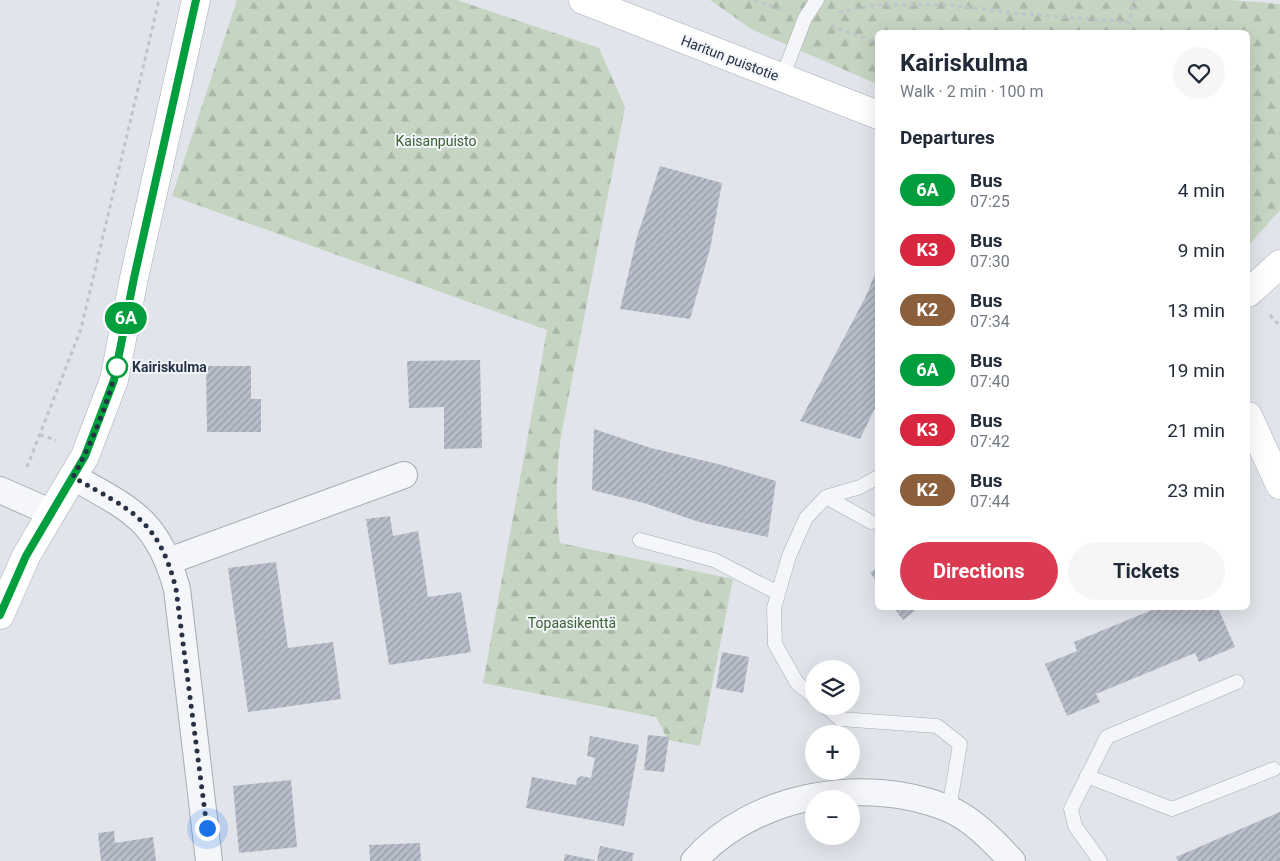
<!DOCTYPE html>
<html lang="en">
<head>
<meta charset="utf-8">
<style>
  :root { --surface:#fff; --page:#f6f6f7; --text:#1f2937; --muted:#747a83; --accent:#db3b52 }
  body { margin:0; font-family:Roboto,sans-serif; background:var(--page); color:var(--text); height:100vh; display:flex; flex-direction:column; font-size:19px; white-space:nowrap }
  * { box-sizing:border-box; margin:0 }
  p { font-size:16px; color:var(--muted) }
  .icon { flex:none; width:28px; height:28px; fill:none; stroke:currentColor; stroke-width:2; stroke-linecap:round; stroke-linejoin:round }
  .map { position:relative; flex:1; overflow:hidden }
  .panel { position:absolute; left:875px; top:30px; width:375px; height:580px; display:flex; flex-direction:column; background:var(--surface); border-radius:8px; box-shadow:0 5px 20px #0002 }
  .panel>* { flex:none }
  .badge { padding:0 10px; border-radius:16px; font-size:18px; line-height:32px }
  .fabs { position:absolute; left:805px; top:660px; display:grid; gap:10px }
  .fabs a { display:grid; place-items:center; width:55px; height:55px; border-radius:50%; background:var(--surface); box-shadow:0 5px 20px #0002; font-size:25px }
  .you { position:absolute; width:25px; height:25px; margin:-12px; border:4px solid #fff; border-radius:50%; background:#1a73e8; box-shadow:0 0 0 8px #1a73e833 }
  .map>.badge { position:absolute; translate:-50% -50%; box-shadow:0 0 0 2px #fff }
  h2 { padding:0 25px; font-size:19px; line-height:45px }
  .round { display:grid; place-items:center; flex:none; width:52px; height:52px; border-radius:26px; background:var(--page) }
  .headline { display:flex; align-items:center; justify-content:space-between; height:85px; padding:0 25px }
  h1 { font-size:24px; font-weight:700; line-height:38px }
  .primary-button { display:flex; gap:10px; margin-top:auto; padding:10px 25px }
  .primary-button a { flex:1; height:58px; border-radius:30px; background:var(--accent); color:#fff; font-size:20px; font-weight:700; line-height:58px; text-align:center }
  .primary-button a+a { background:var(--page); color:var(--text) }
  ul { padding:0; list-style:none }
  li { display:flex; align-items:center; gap:15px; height:60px; padding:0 25px }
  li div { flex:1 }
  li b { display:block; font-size:19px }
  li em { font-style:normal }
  li .badge { min-width:55px; font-weight:700; text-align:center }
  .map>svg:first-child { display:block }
  .forest { fill:url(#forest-firs) }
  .building { fill:url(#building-hatch) }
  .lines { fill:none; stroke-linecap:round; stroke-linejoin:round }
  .lane-casing { stroke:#a5acb6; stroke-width:15 }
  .street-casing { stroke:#a5acb6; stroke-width:28 }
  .secondary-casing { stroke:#a5acb6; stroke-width:29 }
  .path { stroke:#bfc3ca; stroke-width:3; stroke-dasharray:4 4; stroke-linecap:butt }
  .lane { stroke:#f4f6f9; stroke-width:14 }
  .street { stroke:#f4f6f9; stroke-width:26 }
  .secondary { stroke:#fff; stroke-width:28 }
  .line-casing { stroke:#fff; stroke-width:11 }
  .line { stroke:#009e3d; stroke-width:8 }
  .walk { stroke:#273244; stroke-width:5; stroke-dasharray:0 9 }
  .stop-dot { fill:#fff; stroke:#009e3d; stroke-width:2.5 }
  .labels { text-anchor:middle; stroke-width:4; stroke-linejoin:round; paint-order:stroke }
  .street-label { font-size:14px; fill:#273244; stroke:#f1f4f8 }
  .park-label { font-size:14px; fill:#3c6133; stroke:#f1f4f8 }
  .stop-label { font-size:14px; font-weight:bold; fill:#273244; stroke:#f1f4f8; text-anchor:start }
</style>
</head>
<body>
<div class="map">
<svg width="1280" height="861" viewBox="0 0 1280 861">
  <defs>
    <pattern id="forest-firs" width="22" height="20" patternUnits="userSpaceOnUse" patternTransform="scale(1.25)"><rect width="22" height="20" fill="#c6d5c1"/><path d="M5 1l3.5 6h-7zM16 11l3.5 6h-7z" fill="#aab7a7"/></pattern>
    <pattern id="building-hatch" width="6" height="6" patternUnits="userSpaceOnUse" patternTransform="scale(1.25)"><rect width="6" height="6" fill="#b7bec9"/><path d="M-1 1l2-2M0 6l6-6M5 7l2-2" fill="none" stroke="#959ba5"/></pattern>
  </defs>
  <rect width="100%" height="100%" fill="#e1e5eb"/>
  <g class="forest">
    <path d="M237,0H457L599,48L625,107L561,436C556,473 555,506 560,543L733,579L700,746L668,740L656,717L483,683L547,330L172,196Z"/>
    <polygon points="710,0 1230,0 1280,4 1280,210 1248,246 1248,32 878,32 877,84 753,30"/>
  </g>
  <g class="building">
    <polygon points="660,166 722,183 710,249 690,319 620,309 637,237"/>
    <polygon points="877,269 878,402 860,439 800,421 866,296"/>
    <polygon points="480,360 482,448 444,449 444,407 409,408 407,361"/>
    <polygon points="206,366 251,366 251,399 261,399 261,432 207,432"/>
    <polygon points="594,429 651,448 722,465 776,481 768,537 699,522 644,503 592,490"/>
    <polygon points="390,516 393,536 418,531 428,597 461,592 471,652 389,665 366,519"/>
    <polygon points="276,562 288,648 333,642 341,699 248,712 228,568"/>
    <polygon points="878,567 878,583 870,573"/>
    <polygon points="894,608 918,608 903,620"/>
    <polygon points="1157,608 1180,608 1182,610 1187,608 1218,608 1235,647 1199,662 1195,653 1096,694 1100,702 1067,716 1045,664 1077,651 1074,642"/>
    <polygon points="722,652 749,657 743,693 716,688"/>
    <polygon points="648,735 669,737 664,772 644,770"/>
    <polygon points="590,736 639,745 624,826 526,808 532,777 576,785 577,779 581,776 591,778 595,758 587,756"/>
    <polygon points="291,780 297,847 239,853 233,786"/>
    <polygon points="1280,812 1280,861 1178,861 1176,857"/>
    <polygon points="114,831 115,843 153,837 156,861 101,861 98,833"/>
    <polygon points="420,843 421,861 370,861 369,845"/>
    <polygon points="600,846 634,853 632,861 597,861"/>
    <polygon points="565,854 594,860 594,861 564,861"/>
  </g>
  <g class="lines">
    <defs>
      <g id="lane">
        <polyline points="782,78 805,18 817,0"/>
        <polyline points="826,497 871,522"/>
        <polyline points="640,540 714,560 778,593"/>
        <polyline points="814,697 797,683 775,644 774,608 789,556 806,518 826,497 860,487 878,477"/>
        <polyline points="825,706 840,719 937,726 960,744 949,809"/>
        <polyline points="1087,776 1172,809 1274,769"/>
        <polyline points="1100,861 1075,826 1071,809 1107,737 1237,682"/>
      </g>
      <g id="street">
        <path d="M73,477C132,510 158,520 177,589L209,861"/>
        <polyline points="0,490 52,513"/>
        <polyline points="169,561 404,475"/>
        <path d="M694,861C753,794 865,775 947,808C973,819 993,841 1012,861"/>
      </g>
      <g id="secondary">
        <polyline points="583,0 878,115"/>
        <polyline points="1248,293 1280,264"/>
        <polyline points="1248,416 1280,485"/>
        <polyline points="0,615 26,556 85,456 114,380 134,278 196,0"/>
      </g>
    </defs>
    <use href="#lane" class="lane-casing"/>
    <use href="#street" class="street-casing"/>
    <use href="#secondary" class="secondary-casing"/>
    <g class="path">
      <polyline points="754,0 782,10"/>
      <polyline points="839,12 877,5 951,5 1012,13 1129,22 1134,0"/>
      <polyline points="831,26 878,43"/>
      <polyline points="1270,315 1280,326"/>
      <polyline points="40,435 56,440"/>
      <polyline points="27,467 81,329 159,0"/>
    </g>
    <use href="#lane" class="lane"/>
    <use href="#street" class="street"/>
    <use href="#secondary" class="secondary"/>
  </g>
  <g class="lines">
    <defs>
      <polyline id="line" points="0,615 26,556 85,456 114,380 134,278 196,0"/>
    </defs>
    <use href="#line" class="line-casing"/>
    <use href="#line" class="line"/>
    <path class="walk" d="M117,367C107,405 92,443 73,477C131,510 159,520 176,589L207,828"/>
  </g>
  <circle class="stop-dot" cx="117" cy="367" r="10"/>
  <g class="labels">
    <g class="street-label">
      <text transform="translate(730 58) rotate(21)" y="5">Haritun puistotie</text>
    </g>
    <g class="park-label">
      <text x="436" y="146">Kaisanpuisto</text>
      <text x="572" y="628">Topaasikenttä</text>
    </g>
    <g class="stop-label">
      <text x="132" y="372">Kairiskulma</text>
    </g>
  </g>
</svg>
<div class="fabs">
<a><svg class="icon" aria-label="layers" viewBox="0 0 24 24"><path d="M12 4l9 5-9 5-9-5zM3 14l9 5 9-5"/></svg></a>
<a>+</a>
<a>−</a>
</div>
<div class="you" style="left:207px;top:828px"></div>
<b class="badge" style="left:126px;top:318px;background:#009e3d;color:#fff">6A</b>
<section class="panel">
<div class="headline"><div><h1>Kairiskulma</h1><p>Walk · 2 min · 100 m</p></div><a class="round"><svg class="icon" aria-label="heart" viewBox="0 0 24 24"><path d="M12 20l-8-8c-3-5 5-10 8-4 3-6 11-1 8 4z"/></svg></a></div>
<h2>Departures</h2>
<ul>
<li><span class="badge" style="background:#009e3d;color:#fff">6A</span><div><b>Bus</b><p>07:25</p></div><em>4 min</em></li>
<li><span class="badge" style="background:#d7263d;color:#fff">K3</span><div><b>Bus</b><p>07:30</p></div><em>9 min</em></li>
<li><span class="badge" style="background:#8b5e3c;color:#fff">K2</span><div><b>Bus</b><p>07:34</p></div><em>13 min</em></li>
<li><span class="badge" style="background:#009e3d;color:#fff">6A</span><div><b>Bus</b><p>07:40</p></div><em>19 min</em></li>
<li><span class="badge" style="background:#d7263d;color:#fff">K3</span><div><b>Bus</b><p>07:42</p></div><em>21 min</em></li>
<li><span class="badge" style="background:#8b5e3c;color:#fff">K2</span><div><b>Bus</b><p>07:44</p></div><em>23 min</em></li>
</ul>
<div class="primary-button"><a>Directions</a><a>Tickets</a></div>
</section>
</div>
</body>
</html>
